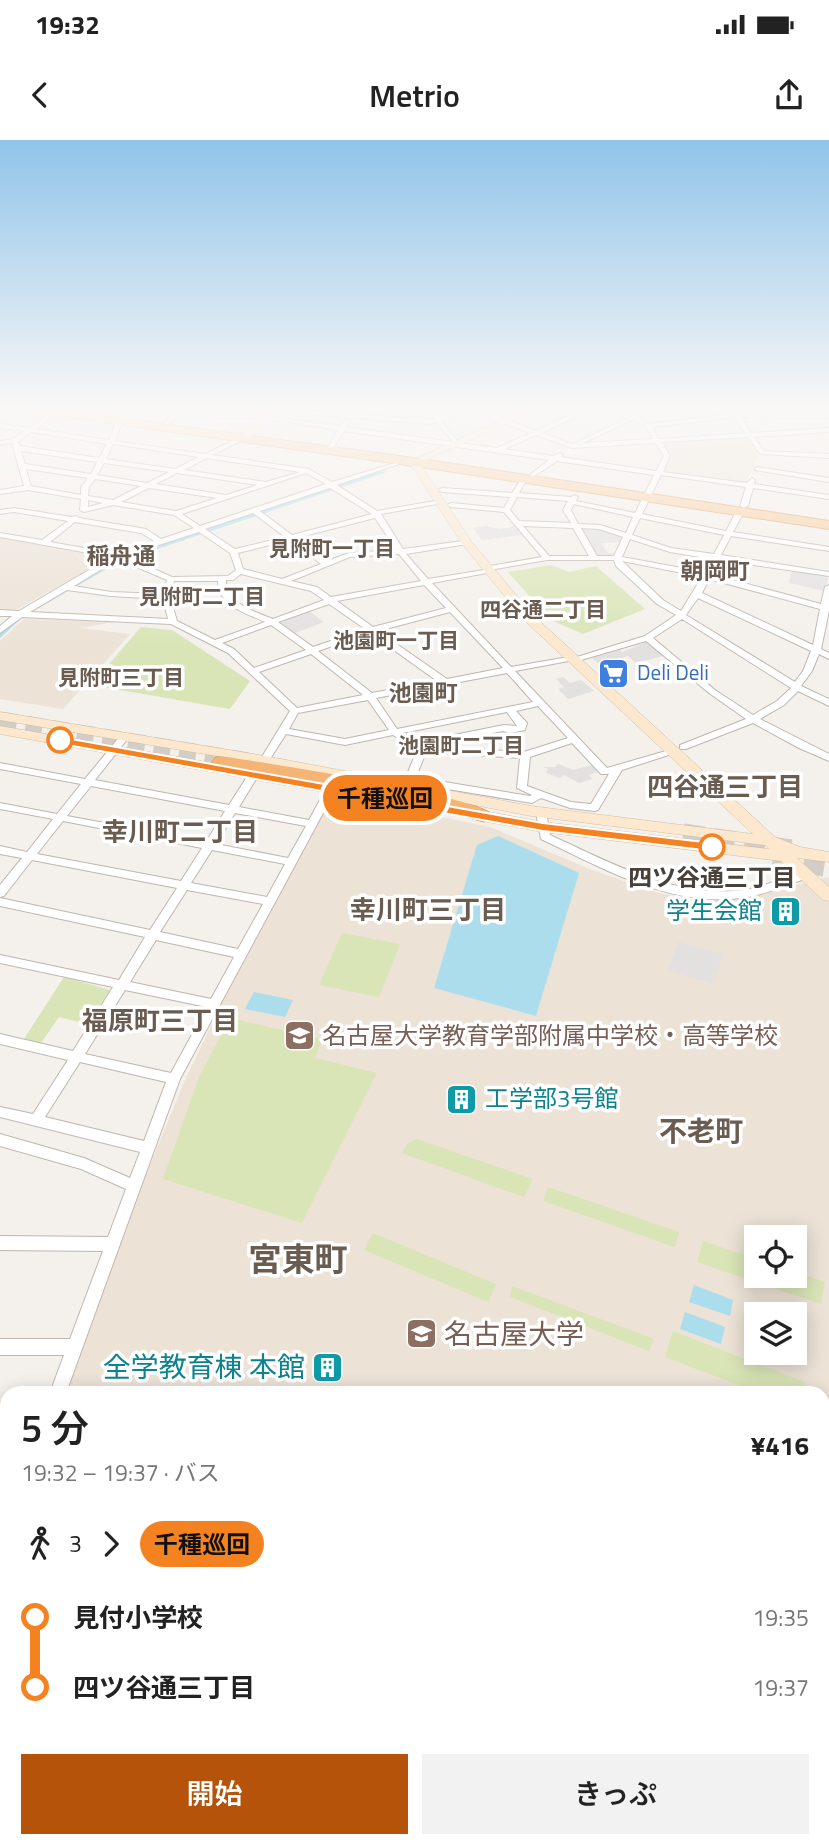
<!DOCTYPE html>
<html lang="ja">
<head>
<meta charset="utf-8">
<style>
  :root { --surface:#fff; --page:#f2f2f2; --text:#222; --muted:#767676; --accent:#b45309 }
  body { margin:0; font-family:"Titillium Web","Noto Sans JP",sans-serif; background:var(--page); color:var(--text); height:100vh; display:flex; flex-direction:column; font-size:26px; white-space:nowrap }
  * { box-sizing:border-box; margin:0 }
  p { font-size:23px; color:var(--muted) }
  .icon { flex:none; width:38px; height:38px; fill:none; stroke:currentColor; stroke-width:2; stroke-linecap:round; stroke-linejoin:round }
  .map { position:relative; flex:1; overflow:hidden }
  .side { position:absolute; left:0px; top:1246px; width:830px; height:462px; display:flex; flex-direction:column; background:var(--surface); border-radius:21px 21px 0 0; box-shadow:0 4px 18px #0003 }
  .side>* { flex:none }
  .badge { padding:0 14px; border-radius:23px; font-size:24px; line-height:46px }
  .controls { position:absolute; left:744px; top:1085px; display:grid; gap:14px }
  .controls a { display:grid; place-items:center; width:63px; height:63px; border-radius:0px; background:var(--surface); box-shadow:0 4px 18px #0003; font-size:35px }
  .map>.badge { position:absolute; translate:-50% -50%; box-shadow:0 0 0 4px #fff }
  .legs { display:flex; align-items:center; gap:10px; height:77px; padding:0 21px; font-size:23px }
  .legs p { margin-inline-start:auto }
  .overview { display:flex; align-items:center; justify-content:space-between; height:119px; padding:0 21px }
  h1 { font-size:38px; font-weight:600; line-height:52px }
  .button { display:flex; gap:14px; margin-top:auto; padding:14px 21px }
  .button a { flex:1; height:80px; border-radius:0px; background:var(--accent); color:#fff; font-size:28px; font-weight:600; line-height:80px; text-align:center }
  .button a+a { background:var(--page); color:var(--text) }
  ul { padding:0 21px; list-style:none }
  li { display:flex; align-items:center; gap:24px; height:70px; font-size:26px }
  li i { display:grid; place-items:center; width:10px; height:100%; margin:0 9px; background:currentColor }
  li i::after { content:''; width:18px; height:18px; margin:-9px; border:5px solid; border-radius:50%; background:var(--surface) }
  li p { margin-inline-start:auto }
  li:first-child i { background:linear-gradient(#0000 50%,currentColor 0) }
  li:last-child i { background:linear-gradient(currentColor 50%,#0000 0) }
  .status { display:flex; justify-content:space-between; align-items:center; height:49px; padding:0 35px; background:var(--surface); direction:ltr }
  .status svg { height:19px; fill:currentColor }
  header { display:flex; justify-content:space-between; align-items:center; height:91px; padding:0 21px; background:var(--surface); font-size:32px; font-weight:600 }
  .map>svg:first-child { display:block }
  .education { fill:#ece2d6; fill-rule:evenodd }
  .green { fill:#d9e5b7 }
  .parking { fill:#e3e1df }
  .water { fill:#acddec }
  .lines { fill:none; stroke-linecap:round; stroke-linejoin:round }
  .highway-tunnel-far1 { stroke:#d2cdc7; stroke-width:17; stroke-dasharray:17 9; stroke-linecap:butt }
  .highway-tunnel { stroke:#d2cdc7; stroke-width:21; stroke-dasharray:21 10; stroke-linecap:butt }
  .street-casing { stroke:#bfb6ae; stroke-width:2 }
  .secondary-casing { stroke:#d4bda0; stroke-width:1 }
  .primary-casing { stroke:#dca971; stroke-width:2 }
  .highway-casing { stroke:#d38646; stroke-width:1 }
  .street { fill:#fff; fill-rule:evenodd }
  .secondary { fill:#fbe8ce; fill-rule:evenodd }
  .primary { fill:#f8cfa1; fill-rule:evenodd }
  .highway { fill:#f4b476; fill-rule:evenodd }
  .line-1 { fill:#f58220; stroke:#fff; stroke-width:2 }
  .stop-1-dot { fill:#fff; stroke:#f58220; stroke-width:3.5 }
  .labels { text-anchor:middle; stroke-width:7; stroke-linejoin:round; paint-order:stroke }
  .far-neighbourhood-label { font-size:21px; font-weight:bold; fill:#6a5c51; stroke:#fff }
  .far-shop-label { font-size:21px; fill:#366cbe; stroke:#fff; text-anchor:start }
  .far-quarter-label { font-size:23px; font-weight:bold; fill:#6a5c51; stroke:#fff }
  .stop-label { font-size:24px; font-weight:bold; fill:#484039; stroke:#fff }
  .culture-label { font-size:24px; fill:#0d838f; stroke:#fff; text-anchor:end }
  .education-label { font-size:24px; fill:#785e54; stroke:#fff; text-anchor:start }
  .neighbourhood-label { font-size:26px; font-weight:bold; fill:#6a5c51; stroke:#fff }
  .quarter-label { font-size:28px; font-weight:bold; fill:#6a5c51; stroke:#fff }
  .near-education-label { font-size:28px; fill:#785e54; stroke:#fff; text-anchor:start }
  .near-culture-label { font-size:28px; fill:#0d838f; stroke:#fff; text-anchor:end }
  .near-quarter-label { font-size:33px; font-weight:bold; fill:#6a5c51; stroke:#fff }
</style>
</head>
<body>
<div class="status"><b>19:32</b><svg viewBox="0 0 49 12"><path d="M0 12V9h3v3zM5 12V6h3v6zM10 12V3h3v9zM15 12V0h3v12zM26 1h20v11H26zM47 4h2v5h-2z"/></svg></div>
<header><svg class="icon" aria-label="back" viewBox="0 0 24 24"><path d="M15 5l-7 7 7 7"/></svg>Metrio<svg class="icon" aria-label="share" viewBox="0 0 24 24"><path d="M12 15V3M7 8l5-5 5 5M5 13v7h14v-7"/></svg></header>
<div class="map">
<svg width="829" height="1708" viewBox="0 0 829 1708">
  <rect width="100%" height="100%" fill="#f4f0eb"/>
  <g class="education">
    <polygon points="745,297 759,314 746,343 664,331 670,318 662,302"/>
    <polygon points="0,397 108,416 110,418 14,471 0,470"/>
    <polygon points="24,479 113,482 80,488 130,494 63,569 0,559 0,501"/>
    <path d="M328,654L490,687L587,728L658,753L696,760H734L829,737V1708H330L315,1701H822V1253H65L141,1047L185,940L271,762ZM756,1097H794V1136H756ZM756,1174H794V1213H756Z"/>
    <polygon points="7,1410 7,1578 0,1576 0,1429"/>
  </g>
  <g class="green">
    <polygon points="551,425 569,432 596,426 645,469 583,494 551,480 508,432"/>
    <polygon points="141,487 172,490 250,541 230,569 91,545"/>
    <polygon points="342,793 400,804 379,857 319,845"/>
    <polygon points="64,837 110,850 87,884 59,877 41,903 24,899"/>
    <polygon points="230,878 322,899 315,918 377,933 302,1083 163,1039 199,937"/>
    <polygon points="417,999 533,1039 524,1057 402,1013 407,1004"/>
    <polygon points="548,1047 679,1092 675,1107 543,1061"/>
    <polygon points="373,1093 496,1144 488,1162 364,1110"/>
    <polygon points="703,1101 756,1119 756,1136 794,1136 795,1132 825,1142 821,1164 697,1122"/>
    <polygon points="512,1146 654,1199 649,1211 510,1157"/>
    <polygon points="673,1191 805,1242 803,1253 759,1253 665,1217"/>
  </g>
  <g class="parking">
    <polygon points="487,386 500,389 516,386 523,395 482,400 473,388"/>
    <polygon points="581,388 610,391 624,396 623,402 601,403 608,413 613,413 616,417 596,416"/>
    <polygon points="792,431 825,436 828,438 824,451 789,443"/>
    <polygon points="309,471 324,482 293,494 278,483"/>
    <polygon points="647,502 663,516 636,523 628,516 599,524 592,518 620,510 622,512"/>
    <polygon points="563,537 570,543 581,540 594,551 568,559 558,549 564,547 556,539"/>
    <polygon points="558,624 574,630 591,625 597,632 589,635 592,639 579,643 564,635 560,638 546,633 548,629 543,627 555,627"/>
    <polygon points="678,802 723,814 714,844 668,831"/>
  </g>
  <g class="water">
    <polygon points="383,330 387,332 119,422 23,477 0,498 0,492 17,477 126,415"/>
    <polygon points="498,696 579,733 536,876 434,848 477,705"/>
    <polygon points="254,852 293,860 285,877 245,869"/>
    <polygon points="694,1145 733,1160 730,1176 689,1162"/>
    <polygon points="685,1172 725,1187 721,1204 680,1189"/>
  </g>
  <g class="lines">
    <polyline class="highway-tunnel-far1" points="0,580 249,621"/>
    <g class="highway-tunnel">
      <polyline points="683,694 791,710"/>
      <polyline points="773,718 829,727"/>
    </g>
    <defs>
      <g id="street">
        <polygon points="65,268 72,268 68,271"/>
        <path d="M122,268H128L115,301L205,314L242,296L244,297V299L213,315L309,329L332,342L405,320V322L337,345L377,371L440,360L441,362L437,364L381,374L403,409L470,400V404H467L406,414L428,439L490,429V433H487L432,443L511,527L574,516V520L515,531L607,628L673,609L678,612L622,630L598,670L594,671L570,668L541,658L532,663L435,647L432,654L428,655L423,652L428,641L432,640L530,656L532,655L517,648L520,618L426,612L412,647L407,650L403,649L402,647L417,610L393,595L345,605L286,594L268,622H262L260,620L290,571L228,513L171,484L22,477L0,493V486L12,476H0V470L19,471L111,417L0,397V393L42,400L68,381L14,372L0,374V370L14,368L72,377L76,376L79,378L146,389L161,399L194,388L174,375L113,365L84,372L80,370L81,359L28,350L0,354V350L24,346L12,303L0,305V301L13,299L24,291L0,288V284L29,288L56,270L58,273L36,289L109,300ZM31,292L107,304L99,318L20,306L18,302ZM113,304L199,317L175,329L106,319ZM21,311L97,322L91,334L25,324ZM207,318L300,332L266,342L184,330ZM104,323L169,332L147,343L97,335ZM26,329L88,338L81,347V355L31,346ZM177,333L258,345L226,355L156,344ZM306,333L326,344L200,386L182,374ZM95,339L141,346L113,360L88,356L89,347ZM149,348L217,358L176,371L121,362ZM330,348L372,374L292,395L260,371ZM88,360L103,363L88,367ZM253,373L285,397L235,409L205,389ZM375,378L396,410L349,413L327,421L296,398ZM75,382L141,393L154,401L118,414L50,402ZM199,392L230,413L236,430L228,436L172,437L125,416ZM289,400L321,424L282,439L243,429L238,413ZM399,414L421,441L331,457L317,447L291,441L350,417ZM118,419L167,440L163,454L111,452L74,446ZM241,434L311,451L324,460L273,479C254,471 226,464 226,440H233ZM174,441H218C218,466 246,473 265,482L215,500L177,481L170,457ZM424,445L446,468L373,487L337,461ZM67,450L111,456L163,459L168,479L30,472ZM329,464L365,489L313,507L278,482ZM450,472L503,528L447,539L378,491ZM271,485L306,510L254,528L234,509L222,503ZM370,493L437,541L372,553L318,511ZM311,514L363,555L297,568L259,532ZM507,533L533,562L397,589L376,558ZM368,560L389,590L345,599L289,589L298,573ZM538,566L568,598L524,612L455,608L456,600L503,591L510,593L525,590L527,583L516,571ZM507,572L517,586L504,585L449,596L446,607L424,606L403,593ZM572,603L601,634H609L591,664L571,662L527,646L530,617Z"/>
        <polygon points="178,268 185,268 169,284 165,284 165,282"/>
        <path d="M271,268L431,280L434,279L425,268H431L439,277L465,268H478L536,291L585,268H594L542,293L573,304L630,277L619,268H626L635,274L649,268H657L639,277L649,284L729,274L720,268H728L737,273L829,274V278L741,277L751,293L829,288V292L754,297L764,311L829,314V318L760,314L748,297L662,302L670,316L663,332L747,343L752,338L755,340L754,344L829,355V359L753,348L748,366L744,368L740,366L746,347L661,335L642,374L726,391L736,372L740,370L744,372L733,392L829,407V411L731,396L721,415L829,432V436L719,420L711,434L821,464L825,447L829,445V471L821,509L829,513V519L819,514L812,531L801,546L829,559V566L798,551L784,565L760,579L829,614V621L799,608L753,583L686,609H680V605L746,579L709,553L646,501L581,520L577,517L645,496L676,475L657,464L616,426L614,420H547L490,430V426L542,417L504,372L451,367L447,365L451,363L504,368L510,357L442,352L438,350L442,348L512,353L522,338L524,337L527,339L519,353L571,357L574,355L578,357L576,361L635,373L654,335L557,321L533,337L530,335L531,334L549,320L344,291L333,308L331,309L328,307L338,290L264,278H215L212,276L215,274H268L271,277L340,286L346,279L349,281L346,287L453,302L436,282L431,284L268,271V269ZM471,271L530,293L497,308L459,303L442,281ZM734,277L745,293L659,299L652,287ZM634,279L646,287L653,299L583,303ZM536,295L572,308L655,303L664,316L656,331L561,317L563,315L560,313L554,316L505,309ZM517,357L568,361L563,370L571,383L519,381L510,370ZM574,364L633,377L626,393L600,385L578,384L571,370ZM640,378L724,395L714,414L671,408L632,395ZM523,386L573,388L589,416H549ZM581,388L599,389L623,397L614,416H597ZM630,399L670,412L712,419L704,432L622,417ZM622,421L702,437L681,471L663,460ZM709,439L820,469L813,505L702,453ZM698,458L811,511L803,531L795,542L686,475ZM682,479L791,548L777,561L753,575L715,550L653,498Z"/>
        <polygon points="757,327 829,338 829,342 755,330 754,329"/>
        <path d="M124,594L129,597L95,640L229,665L250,632L254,631L259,634L239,667L309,680L327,647H335L336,649L180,939L66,1253H50L64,1215H0V1199H70L103,1111L0,1110V1096L108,1097L126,1049L81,1029L0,1006V994L84,1018L130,1038L140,1012L0,977V967L33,974L68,920L0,904V894L73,911L113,847L0,823V815L119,840L145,797L0,766V758L150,790L177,748L32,720L4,756L0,757V745L22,718L0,714V706L27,712L53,679L0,669V663L57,674L81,644L0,629V623L85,639L121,595ZM91,646L225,671L206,702L67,676ZM235,673L306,686L288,718L216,704ZM63,681L202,708L181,741L37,714ZM212,710L285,724L267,757L191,743ZM187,750L263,764L238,809L160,792ZM156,800L234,817L211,859L130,842ZM125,850L207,867L171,933L85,914ZM80,922L166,942L144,1001L45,977Z"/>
        <path d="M541,669L546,672L550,695C611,723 675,759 744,750C766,747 785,736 806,730L812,734L810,737C790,744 769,753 748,757C675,770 604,729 541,699L536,672Z"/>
        <polygon points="0,1359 7,1359 7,1401 0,1405"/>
        <polygon points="115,1701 136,1701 134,1708 113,1708"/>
        <polygon points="203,1701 228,1701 230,1708 205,1708"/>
      </g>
      <g id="secondary">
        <path d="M266,268H275C270,281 253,300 239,300V296L263,277Z"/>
        <polygon points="528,268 540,268 420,323 471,401 532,474 775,697 800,707 829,712 829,722 797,718 829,747 829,761 823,760 781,721 543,692 472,679 465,674 472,669 543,682 769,709 765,705 531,676 265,624 0,580 0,572 265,616 531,666 753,694 524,480 463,405 409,322"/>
        <polygon points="0,586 441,663 448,668 441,673 0,594"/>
        <polygon points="0,1579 7,1581 7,1609 0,1607"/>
        <polygon points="276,1701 320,1701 323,1708 279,1708"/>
      </g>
      <polygon id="primary" points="19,268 48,268 414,318 829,381 829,389 414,326 24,271"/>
      <path id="highway" d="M221,616C259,622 479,655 494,676L491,680L484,682L412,662L215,626L212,622L215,618Z"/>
    </defs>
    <use href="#street" class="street-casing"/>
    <use href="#secondary" class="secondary-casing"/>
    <use href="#primary" class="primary-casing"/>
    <use href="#highway" class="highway-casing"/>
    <use href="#street" class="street"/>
    <use href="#secondary" class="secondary"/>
    <use href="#primary" class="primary"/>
    <use href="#highway" class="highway"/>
  </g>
  <linearGradient id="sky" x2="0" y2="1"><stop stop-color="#90c4ea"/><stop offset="0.53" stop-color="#faf8f6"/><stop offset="1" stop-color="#faf8f6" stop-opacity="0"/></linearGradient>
  <rect width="829" height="507" fill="url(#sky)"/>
  <polygon class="line-1" points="60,597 543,683 712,703 718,707 712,711 543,691 56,603 55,600"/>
  <defs>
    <symbol id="supermarket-square" viewBox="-11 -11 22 22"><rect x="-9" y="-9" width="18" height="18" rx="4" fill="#3f7fe0" stroke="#fff"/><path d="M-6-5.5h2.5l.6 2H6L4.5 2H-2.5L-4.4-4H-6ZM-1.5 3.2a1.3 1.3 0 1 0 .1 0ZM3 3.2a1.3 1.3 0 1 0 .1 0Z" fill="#fff"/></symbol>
    <symbol id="building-square" viewBox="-11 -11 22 22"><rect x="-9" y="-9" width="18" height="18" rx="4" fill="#0f9aa8" stroke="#fff"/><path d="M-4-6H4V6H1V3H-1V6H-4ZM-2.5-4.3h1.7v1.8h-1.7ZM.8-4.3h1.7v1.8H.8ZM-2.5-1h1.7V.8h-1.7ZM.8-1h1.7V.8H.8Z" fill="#fff"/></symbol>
    <symbol id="school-square" viewBox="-11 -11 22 22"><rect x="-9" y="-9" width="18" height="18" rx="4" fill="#8d6e63" stroke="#fff"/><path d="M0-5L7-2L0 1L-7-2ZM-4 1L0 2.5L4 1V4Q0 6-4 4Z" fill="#fff"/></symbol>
    <symbol id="university-square" viewBox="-11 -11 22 22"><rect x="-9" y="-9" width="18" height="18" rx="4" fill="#8d6e63" stroke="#fff"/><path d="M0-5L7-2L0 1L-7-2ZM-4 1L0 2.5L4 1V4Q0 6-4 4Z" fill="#fff"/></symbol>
  </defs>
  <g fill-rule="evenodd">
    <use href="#supermarket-square" x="596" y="516" width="35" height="35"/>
    <use href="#building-square" x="768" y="754" width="35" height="35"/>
    <use href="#school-square" x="282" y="878" width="35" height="35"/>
    <use href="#building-square" x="444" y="942" width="35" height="35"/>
    <use href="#university-square" x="404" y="1176" width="35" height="35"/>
    <use href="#building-square" x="310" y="1210" width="35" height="35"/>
  </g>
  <g class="stop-1-dot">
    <circle cx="60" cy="600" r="12"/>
    <circle cx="712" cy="707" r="12"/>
  </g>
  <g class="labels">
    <g class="far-neighbourhood-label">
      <text x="332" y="416">見附町一丁目</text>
      <text x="202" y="464">見附町二丁目</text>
      <text x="543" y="477">四谷通二丁目</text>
      <text x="396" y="508">池園町一丁目</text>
      <text x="121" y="545">見附町三丁目</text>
      <text x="461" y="613">池園町二丁目</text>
    </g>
    <g class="far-shop-label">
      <text x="637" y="540">Deli Deli</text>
    </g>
    <g class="far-quarter-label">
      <text x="121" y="424">稲舟通</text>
      <text x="715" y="439">朝岡町</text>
      <text x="423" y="561">池園町</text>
    </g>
    <g class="stop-label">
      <text x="712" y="746">四ツ谷通三丁目</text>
    </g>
    <g class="culture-label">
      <text x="762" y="779">学生会館</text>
      <text x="485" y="967" text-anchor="start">工学部3号館</text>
    </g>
    <g class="education-label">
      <text x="322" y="904">名古屋大学教育学部附属中学校・高等学校</text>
    </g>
    <g class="neighbourhood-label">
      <text x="725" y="656">四谷通三丁目</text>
      <text x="180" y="701">幸川町二丁目</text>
      <text x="428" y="779">幸川町三丁目</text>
      <text x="160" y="890">福原町三丁目</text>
    </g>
    <g class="quarter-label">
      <text x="701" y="1001">不老町</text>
    </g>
    <g class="near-education-label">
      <text x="444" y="1204">名古屋大学</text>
    </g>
    <g class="near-culture-label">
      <text x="305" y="1237">全学教育棟 本館</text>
    </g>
    <g class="near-quarter-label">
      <text x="298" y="1131">宮東町</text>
    </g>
  </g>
</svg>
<div class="controls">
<a><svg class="icon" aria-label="locate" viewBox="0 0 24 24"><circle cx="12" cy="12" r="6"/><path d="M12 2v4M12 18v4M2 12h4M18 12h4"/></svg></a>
<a><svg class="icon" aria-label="layers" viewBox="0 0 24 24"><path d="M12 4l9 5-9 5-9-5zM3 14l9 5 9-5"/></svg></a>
</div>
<b class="badge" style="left:385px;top:658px;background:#f58220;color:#111">千種巡回</b>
<section class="side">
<div class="overview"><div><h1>5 分</h1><p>19:32 – 19:37 · バス</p></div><b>¥416</b></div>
<div class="legs"><svg class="icon" aria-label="walk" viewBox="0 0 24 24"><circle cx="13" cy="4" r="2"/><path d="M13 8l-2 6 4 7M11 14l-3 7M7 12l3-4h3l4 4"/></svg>3<svg class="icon" aria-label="forward" viewBox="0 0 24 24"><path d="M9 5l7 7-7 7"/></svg><b class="badge" style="background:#f58220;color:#111">千種巡回</b></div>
<ul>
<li><i style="color:#f58220"></i><b>見付小学校</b><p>19:35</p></li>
<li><i style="color:#f58220"></i><b>四ツ谷通三丁目</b><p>19:37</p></li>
</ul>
<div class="button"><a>開始</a><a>きっぷ</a></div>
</section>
</div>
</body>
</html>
